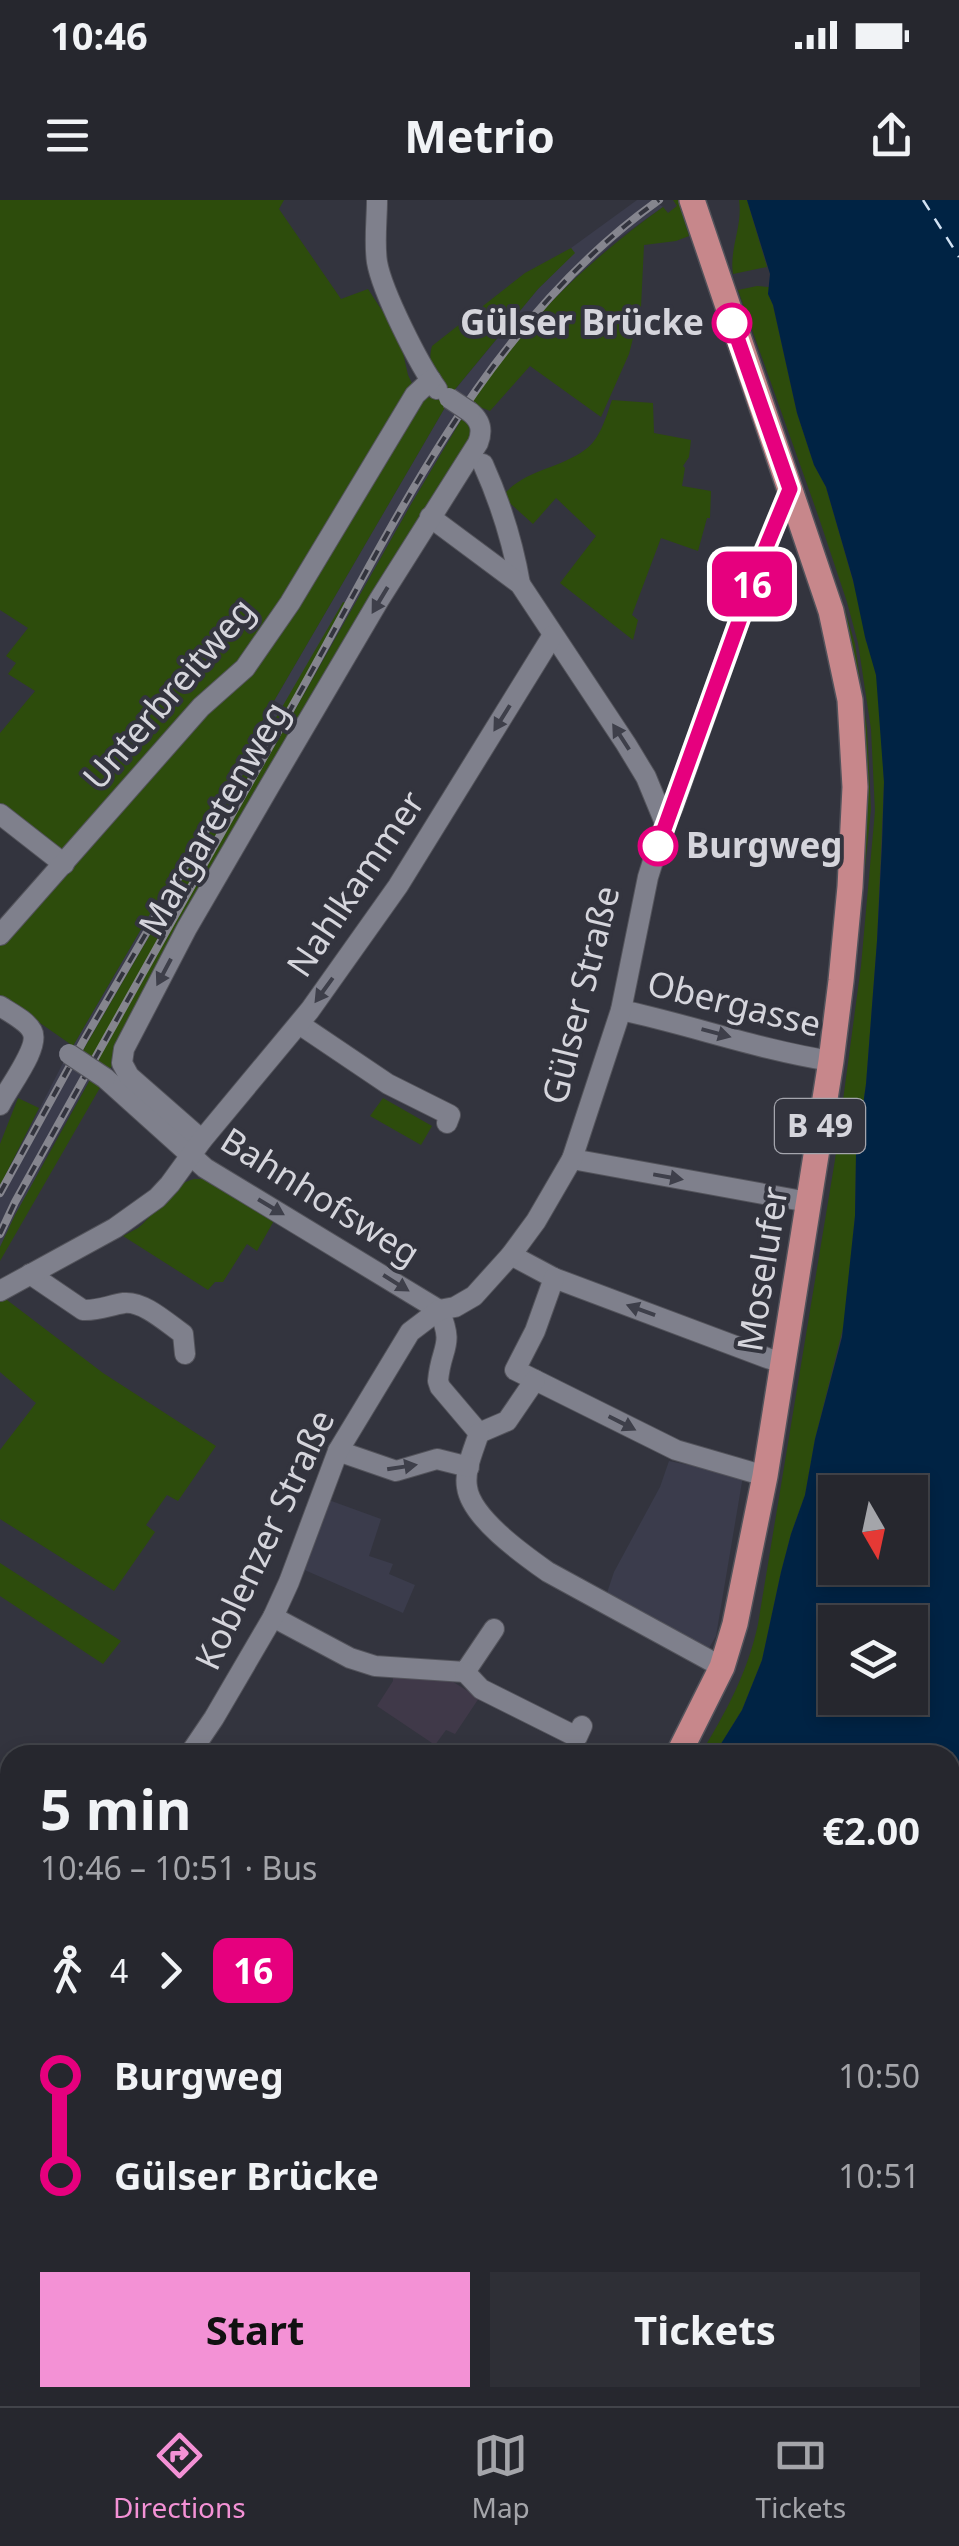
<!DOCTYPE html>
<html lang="en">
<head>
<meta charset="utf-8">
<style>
  :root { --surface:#26272e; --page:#2e2f36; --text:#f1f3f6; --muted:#a4a5aa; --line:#42444a; --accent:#f391d5 }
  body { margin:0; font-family:"Noto Sans",sans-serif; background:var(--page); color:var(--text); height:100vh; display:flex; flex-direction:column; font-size:38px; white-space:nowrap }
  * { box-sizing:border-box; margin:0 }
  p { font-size:32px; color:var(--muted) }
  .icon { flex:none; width:55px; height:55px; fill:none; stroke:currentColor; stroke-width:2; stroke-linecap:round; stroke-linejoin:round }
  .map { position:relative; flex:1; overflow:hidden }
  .sheet { position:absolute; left:0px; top:1545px; width:960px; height:662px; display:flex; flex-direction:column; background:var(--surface); border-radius:30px 30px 0 0; box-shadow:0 5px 15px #0003,0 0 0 2px var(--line) }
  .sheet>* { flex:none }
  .badge { padding:0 20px; border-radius:15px; font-size:35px; line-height:65px }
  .needle { width:65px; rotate:171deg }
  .fabs { position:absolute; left:818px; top:1275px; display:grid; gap:20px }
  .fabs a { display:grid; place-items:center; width:110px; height:110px; border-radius:0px; background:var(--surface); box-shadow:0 5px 15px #0003,0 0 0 2px var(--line); font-size:50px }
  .map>.badge { position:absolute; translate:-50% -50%; box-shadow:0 0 0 5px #fff }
  .legs { display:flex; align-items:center; gap:15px; height:110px; padding:0 40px; font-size:32px }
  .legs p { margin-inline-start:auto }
  .overview { display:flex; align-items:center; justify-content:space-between; height:170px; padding:0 40px }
  h1 { font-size:55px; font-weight:700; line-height:75px }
  .button { display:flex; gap:20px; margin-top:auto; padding:20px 40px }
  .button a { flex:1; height:115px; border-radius:0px; background:var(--accent); color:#111; font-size:40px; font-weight:700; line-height:115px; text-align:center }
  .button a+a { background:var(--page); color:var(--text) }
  ul { padding:0 40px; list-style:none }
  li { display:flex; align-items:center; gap:35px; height:100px; font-size:38px }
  li i { display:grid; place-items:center; width:15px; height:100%; margin:0 12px; background:currentColor }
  li i::after { content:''; width:25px; height:25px; margin:-12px; border:8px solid; border-radius:50%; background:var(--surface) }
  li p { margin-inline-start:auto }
  li:first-child i { background:linear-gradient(#0000 50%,currentColor 0) }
  li:last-child i { background:linear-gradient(currentColor 50%,#0000 0) }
  .status { display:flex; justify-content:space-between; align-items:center; height:70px; padding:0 50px; background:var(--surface); direction:ltr }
  .status svg { height:28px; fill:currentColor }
  header { display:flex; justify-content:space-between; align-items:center; height:130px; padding:0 40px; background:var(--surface); font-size:45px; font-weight:700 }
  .menu { display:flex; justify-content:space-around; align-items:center; height:140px; border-top:2px solid var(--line); background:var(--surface); font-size:28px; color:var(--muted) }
  .menu a { display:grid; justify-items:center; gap:5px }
  .menu .current { color:var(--accent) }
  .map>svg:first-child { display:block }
  .built { fill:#3b3c4c }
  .industrial { fill:#403949 }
  .green { fill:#2d4c0c }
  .water { fill:#002344; fill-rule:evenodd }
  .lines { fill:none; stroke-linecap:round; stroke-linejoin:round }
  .ferry { stroke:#d1e2f4; stroke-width:2.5; stroke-dasharray:12 10; stroke-linecap:butt }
  .minor-casing { stroke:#53535b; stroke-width:22 }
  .major-casing { stroke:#53535b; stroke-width:28 }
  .minor { stroke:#7f808c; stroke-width:20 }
  .major { stroke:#c7878b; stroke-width:25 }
  .rail-casing { stroke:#85858e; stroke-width:8 }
  .rail { stroke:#33343e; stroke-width:4; stroke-dasharray:11; stroke-linecap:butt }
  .minor-bridge-casing { stroke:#53535b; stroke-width:22; stroke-linecap:butt }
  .minor-bridge { stroke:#7f808c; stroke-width:20 }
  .oneway { fill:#3e3f4a }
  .line-1-casing { stroke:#fff; stroke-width:22 }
  .line-1 { stroke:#e6007e; stroke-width:15 }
  .stop-1-dot { fill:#fff; stroke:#e6007e; stroke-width:5 }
  .labels { text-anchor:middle; stroke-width:8; stroke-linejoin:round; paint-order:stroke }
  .shield { fill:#33343e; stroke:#a4a5ad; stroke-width:2.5 }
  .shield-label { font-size:32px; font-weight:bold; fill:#d5d5dc }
  .stop-label { font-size:35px; font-weight:bold; fill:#d5d5dc; stroke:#33343e; text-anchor:end }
  .street-label { font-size:35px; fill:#d5d5dc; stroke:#33343e }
</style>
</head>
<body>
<div class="status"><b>10:46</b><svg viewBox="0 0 49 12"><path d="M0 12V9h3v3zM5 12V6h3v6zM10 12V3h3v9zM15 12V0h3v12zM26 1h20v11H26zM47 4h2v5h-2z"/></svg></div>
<header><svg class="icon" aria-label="menu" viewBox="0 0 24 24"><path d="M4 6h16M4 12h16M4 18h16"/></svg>Metrio<svg class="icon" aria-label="share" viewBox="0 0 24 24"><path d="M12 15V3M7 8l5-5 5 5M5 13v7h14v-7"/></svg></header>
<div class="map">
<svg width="959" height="2206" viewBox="0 0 959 2206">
  <rect width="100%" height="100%" fill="#33343e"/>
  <g class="built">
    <polygon points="637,0 653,0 663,7 616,40 554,98 528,125 470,203 453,192 538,89 574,53 571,48"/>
    <polygon points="447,204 464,215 410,306 97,861 92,858 346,404 82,852 73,846"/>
    <polygon points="64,861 91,878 52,946 0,1047 0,986"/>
    <polygon points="669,1261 743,1276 716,1436 709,1448 606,1396 614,1372 660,1287"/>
    <polygon points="326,1299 381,1319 369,1356 393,1364 389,1374 415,1385 403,1413 300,1368"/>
  </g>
  <polygon class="industrial" points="393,1477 450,1480 479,1498 455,1534 446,1530 435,1545 377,1506 393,1481"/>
  <g class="green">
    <polygon points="0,0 284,0 279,9 341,99 368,89 381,109 391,119 395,117 408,175 419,198 436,197 447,204 73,846 0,795 0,740 73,661 0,605 0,533 35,491 8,474 16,463 6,456 28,428 0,410"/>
    <path d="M673,0H678L689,36L676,41L644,45L641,107L629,154L601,217L530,166L490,211L470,203C521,125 587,61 663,7L668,13L677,6Z"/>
    <path d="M739,0H747L767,67L733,74C729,49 743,26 739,0Z"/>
    <path d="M571,48L575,53L538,89L452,193C438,180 426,166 432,146L525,73Z"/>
    <path d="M757,86L769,87L768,94L773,105L797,213L814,265L826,287L859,402L866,442L868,443L878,483L884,582L877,741L866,884L856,955L855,1016L844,1124L815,1239L805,1295L791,1334L781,1372L762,1460L742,1510L714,1555H700C725,1514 748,1472 758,1424L835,960L861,766L875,611L871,529L858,443L847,402L819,318L738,90Z"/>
    <polygon points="733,92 843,403 855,444 867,528 871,609 849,824 794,1173 863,568"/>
    <path d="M612,200L653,203L654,233L691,240L689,257L683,266L685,268L682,286L711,291L710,318H707L698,351L661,338L632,415L638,420L633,440L560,383L596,336L556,298L533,324L502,296C527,268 558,270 586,249C600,239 606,217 612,200Z"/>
    <polygon points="464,215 476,226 110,869 97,861 410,306"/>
    <polygon points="343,402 347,403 92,858 82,852"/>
    <polygon points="91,878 101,886 0,1061 0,1047 15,1015"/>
    <polygon points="18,898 39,908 0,986 0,944"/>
    <polygon points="383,898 432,926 421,945 370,916"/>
    <path d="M194,979H206L276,1017L257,1051L247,1044L223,1082H215L208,1090L123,1036C128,1033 133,1031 138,1028C158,1012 167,986 194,979Z"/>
    <polygon points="2,1098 7,1100 103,1173 216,1246 178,1301 167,1295 146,1325 155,1332 114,1391 0,1319 0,1250 36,1203 0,1172 0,1101"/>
    <polygon points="0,1363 121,1441 103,1464 0,1396"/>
  </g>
  <g class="water">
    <path d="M747,0H959V1951L950,1961V1555H714L742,1510L762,1460L781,1372L791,1334L805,1295L815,1239L842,1137L855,1016L856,955L866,884L877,741L882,644L884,582L876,475L865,437L853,380L826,287L814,265L797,213L773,105L768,94L770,74ZM835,1292H910V1368H835ZM835,1422H910V1498H835Z"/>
    <polygon points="220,2198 817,2198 814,2204 811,2202 806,2206 215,2206"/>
  </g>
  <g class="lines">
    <g class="ferry">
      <polyline points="923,0 959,57"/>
      <polyline points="950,1572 959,1558"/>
      <polyline points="499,2206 505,2198"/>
    </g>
    <defs>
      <g id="minor">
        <path d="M377,0C377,20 374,42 377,62C382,91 419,165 437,189"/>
        <path d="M483,264C500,302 513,343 520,384"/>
        <polyline points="430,317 520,384 626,544 646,577 665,623"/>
        <polyline points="0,614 64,664"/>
        <polyline points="0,735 201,507 245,468 290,403 415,195 431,180"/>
        <path d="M0,806C9,812 27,821 32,831C41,847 7,889 0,905"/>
        <path d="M621,810C691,825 760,850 831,861"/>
        <polyline points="299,824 388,884 450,915 447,923"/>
        <polyline points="105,878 205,968 439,1110"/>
        <path d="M202,940L129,876L122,863L124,849L187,728L269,587L379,400L478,243C483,230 481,221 470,212"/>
        <polyline points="572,959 808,1002"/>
        <polyline points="511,1055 554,1078 770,1159 784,1161"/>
        <path d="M30,1074L83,1110C98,1111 110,1105 124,1103C144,1101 167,1123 183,1134L185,1154"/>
        <polyline points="554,1078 535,1131 515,1170 676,1250 765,1276"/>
        <polyline points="0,1091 115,1028 157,998 170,984 202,940 310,810 398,686 553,435"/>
        <path d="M439,1110C455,1148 441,1145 438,1181L440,1187L479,1233L507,1221L535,1180"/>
        <path d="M479,1233C474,1249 464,1270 467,1287C471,1318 524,1355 548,1372L722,1467"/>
        <polyline points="338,1251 396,1271 437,1259 469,1267"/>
        <polyline points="273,1417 350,1458 375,1466 465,1472 494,1429"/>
        <polyline points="465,1472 481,1489 577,1537 582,1526"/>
        <polyline points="189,1555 214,1518 273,1417 289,1382 338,1251 410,1132 439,1110 455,1107 474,1096 511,1055 536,1021 572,959 621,810 648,677 665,623 673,607 764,351 790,289"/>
        <polyline points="0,1689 10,1695"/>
        <polyline points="0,1814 10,1804"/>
        <polyline points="0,2117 10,2104"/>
      </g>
      <g id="major">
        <polyline points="678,1555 722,1467 735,1424 765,1276 831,861 841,781 850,687 855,587 850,500 831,411 692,0"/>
        <polyline points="950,2106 959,2087"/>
        <polyline points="180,2206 186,2198"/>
        <polyline points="905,2206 909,2198"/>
      </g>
    </defs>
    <use href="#minor" class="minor-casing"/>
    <use href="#major" class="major-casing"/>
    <use href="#minor" class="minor"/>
    <use href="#major" class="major"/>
    <defs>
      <g id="rail">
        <polyline points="0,993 84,840 216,613"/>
        <path d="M0,1034L15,1002C107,836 200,671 293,505C395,324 484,124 659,0"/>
      </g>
    </defs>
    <use href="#rail" class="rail-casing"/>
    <use href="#rail" class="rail"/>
    <defs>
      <g id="minor-bridge">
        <polyline points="449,198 470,212"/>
        <polyline points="69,854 105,878"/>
      </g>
    </defs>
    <use href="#minor-bridge" class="minor-bridge-casing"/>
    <use href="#minor-bridge" class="minor-bridge"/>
  </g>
  <defs><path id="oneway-solid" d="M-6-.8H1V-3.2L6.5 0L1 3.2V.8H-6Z" transform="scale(2.5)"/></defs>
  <g class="oneway">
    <use href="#oneway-solid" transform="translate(380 400) rotate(121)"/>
    <use href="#oneway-solid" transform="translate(502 518) rotate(122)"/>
    <use href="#oneway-solid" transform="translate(621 537) rotate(-123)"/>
    <use href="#oneway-solid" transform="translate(164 772) rotate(118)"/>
    <use href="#oneway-solid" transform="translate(324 790) rotate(126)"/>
    <use href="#oneway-solid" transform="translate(716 833) rotate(15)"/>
    <use href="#oneway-solid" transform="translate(668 977) rotate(10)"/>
    <use href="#oneway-solid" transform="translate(271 1007) rotate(31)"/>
    <use href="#oneway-solid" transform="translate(396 1083) rotate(32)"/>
    <use href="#oneway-solid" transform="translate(641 1110) rotate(-160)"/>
    <use href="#oneway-solid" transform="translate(622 1223) rotate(27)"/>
    <use href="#oneway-solid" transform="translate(402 1267) rotate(-9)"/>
  </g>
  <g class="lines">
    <defs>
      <polyline id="line-1" points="658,646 764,352 790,289 732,123"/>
    </defs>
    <use href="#line-1" class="line-1-casing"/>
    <use href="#line-1" class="line-1"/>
  </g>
  <g class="stop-1-dot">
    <circle cx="732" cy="123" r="18"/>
    <circle cx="658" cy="646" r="18"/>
  </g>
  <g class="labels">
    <rect class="shield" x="775" y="899" width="90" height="54" rx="8"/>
    <g class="shield-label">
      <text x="820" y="937">B 49</text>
    </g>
    <g class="stop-label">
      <text x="704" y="135">Gülser Brücke</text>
      <text x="686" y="658" text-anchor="start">Burgweg</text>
    </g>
    <g class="street-label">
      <text transform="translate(169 494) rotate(-49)" y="12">Unterbreitweg</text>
      <text transform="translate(214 619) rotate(-60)" y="12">Margaretenweg</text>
      <text transform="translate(356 684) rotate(-56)" y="12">Nahlkammer</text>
      <text transform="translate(581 795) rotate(-76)" y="12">Gülser Straße</text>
      <text transform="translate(734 804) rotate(14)" y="12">Obergasse</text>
      <text transform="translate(320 997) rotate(32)" y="12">Bahnhofsweg</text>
      <text transform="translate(763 1069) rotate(-81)" y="12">Moselufer</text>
      <text transform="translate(265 1340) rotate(-65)" y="12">Koblenzer Straße</text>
    </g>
  </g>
</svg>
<div class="fabs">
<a><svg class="needle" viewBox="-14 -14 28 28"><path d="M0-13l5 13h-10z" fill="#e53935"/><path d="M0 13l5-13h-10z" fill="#a4a5aa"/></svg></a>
<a><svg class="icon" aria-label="layers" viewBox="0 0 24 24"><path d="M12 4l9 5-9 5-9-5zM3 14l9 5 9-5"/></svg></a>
</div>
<b class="badge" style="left:752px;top:384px;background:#e6007e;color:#fff">16</b>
<section class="sheet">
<div class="overview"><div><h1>5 min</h1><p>10:46 – 10:51 · Bus</p></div><b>€2.00</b></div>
<div class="legs"><svg class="icon" aria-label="walk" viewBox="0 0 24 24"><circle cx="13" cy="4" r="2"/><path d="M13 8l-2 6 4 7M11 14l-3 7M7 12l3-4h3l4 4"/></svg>4<svg class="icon" aria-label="forward" viewBox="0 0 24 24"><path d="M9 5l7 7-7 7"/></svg><b class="badge" style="background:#e6007e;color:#fff">16</b></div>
<ul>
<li><i style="color:#e6007e"></i><b>Burgweg</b><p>10:50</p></li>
<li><i style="color:#e6007e"></i><b>Gülser Brücke</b><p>10:51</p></li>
</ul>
<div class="button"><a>Start</a><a>Tickets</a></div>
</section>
</div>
<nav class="menu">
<a class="current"><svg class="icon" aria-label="directions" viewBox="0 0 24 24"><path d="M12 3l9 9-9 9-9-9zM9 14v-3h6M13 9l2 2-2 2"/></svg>Directions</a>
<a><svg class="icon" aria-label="map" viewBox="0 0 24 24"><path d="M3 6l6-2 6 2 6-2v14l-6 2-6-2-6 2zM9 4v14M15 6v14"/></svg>Map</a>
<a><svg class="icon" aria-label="tickets" viewBox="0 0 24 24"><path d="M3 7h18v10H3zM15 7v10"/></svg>Tickets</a>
</nav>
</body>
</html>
